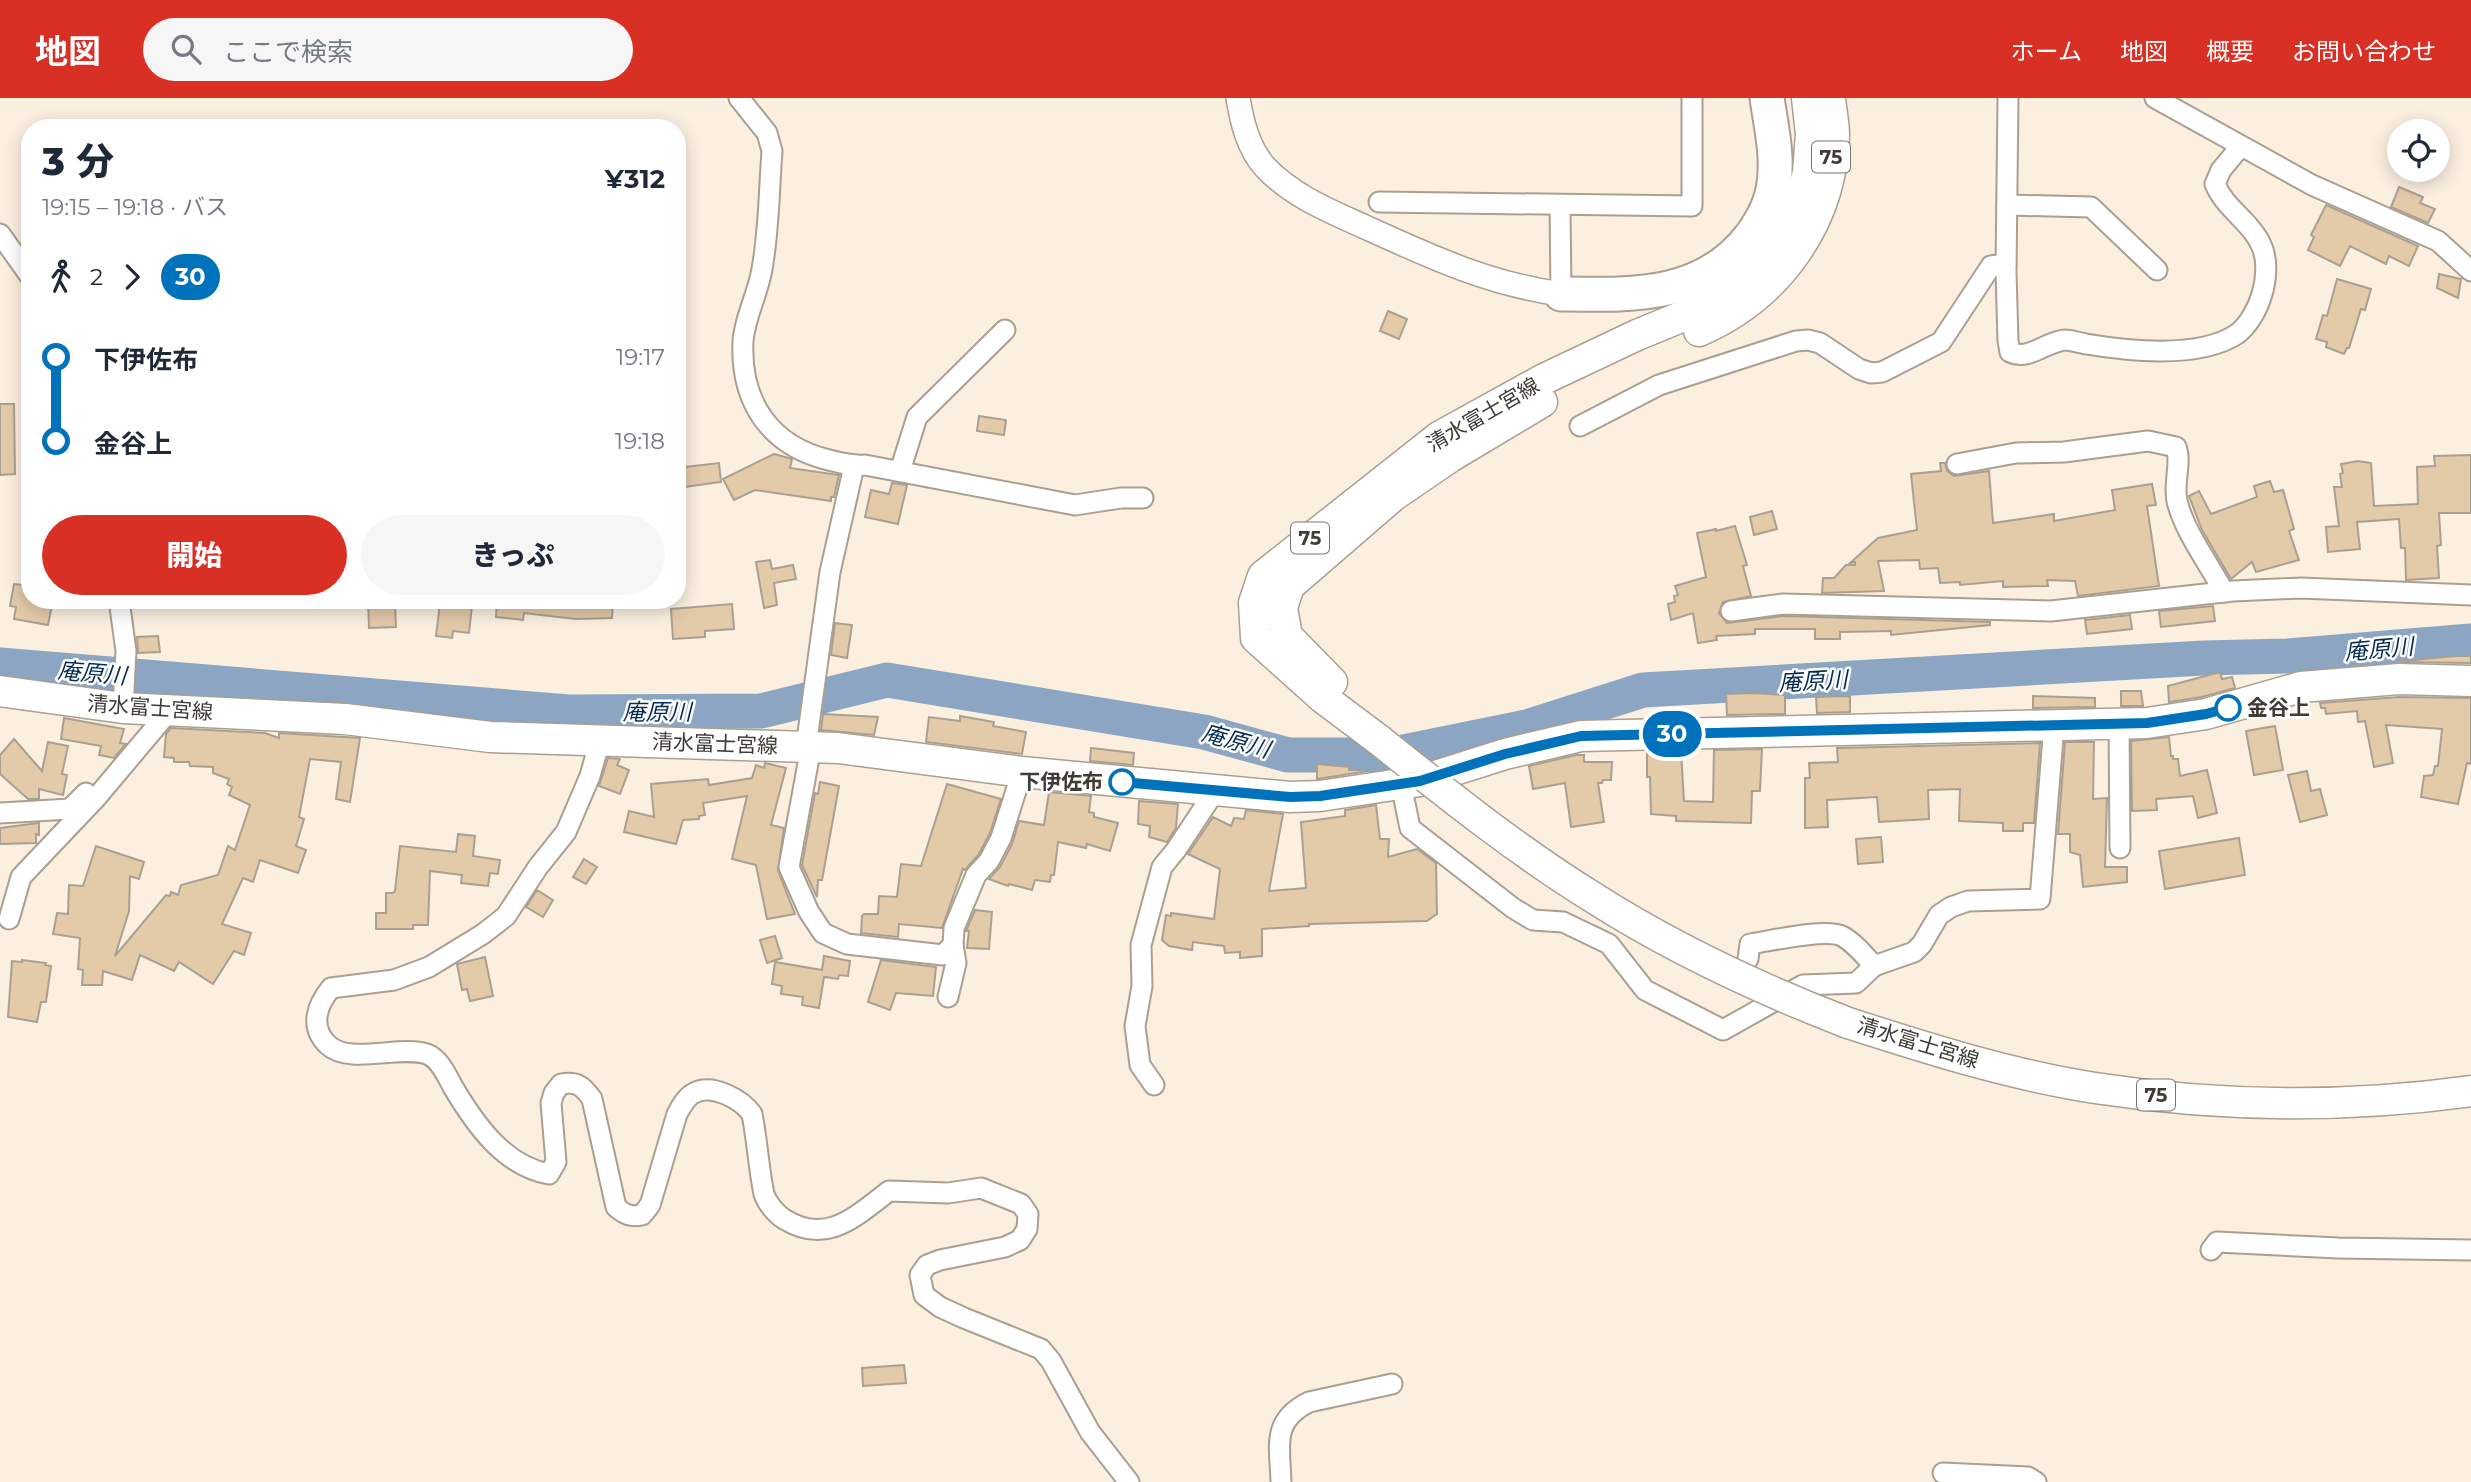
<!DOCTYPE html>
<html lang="ja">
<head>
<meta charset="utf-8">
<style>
  :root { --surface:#fff; --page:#f6f6f7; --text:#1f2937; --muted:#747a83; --accent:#d93025 }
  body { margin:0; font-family:Montserrat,"Noto Sans JP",sans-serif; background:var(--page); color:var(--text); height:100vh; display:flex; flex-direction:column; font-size:26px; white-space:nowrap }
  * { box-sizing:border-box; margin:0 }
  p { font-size:23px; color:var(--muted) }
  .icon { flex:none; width:38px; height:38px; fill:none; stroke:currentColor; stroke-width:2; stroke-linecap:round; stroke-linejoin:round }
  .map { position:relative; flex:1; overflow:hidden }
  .side { position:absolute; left:21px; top:21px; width:665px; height:490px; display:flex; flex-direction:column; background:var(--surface); border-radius:28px; box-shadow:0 4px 18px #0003 }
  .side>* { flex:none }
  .badge { padding:0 14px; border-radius:23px; font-size:24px; line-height:46px }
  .tools { position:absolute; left:2387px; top:21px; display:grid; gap:14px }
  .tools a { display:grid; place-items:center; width:63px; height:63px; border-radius:50%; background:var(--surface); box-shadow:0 4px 18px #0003; font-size:35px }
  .map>.badge { position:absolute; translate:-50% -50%; box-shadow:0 0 0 4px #fff }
  .legs { display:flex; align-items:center; gap:10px; height:77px; padding:0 21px; font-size:23px }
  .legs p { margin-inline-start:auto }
  .headline { display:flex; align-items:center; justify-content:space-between; height:119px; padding:0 21px }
  h1 { font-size:38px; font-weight:800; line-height:52px }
  .button { display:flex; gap:14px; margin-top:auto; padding:14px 21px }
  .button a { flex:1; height:80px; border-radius:42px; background:var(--accent); color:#fff; font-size:28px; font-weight:800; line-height:80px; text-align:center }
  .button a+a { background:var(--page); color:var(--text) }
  ul { padding:0 21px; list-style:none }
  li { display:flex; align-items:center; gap:24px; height:84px; font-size:26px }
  li i { display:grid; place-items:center; width:10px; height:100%; margin:0 9px; background:currentColor }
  li i::after { content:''; width:18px; height:18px; margin:-9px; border:5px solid; border-radius:50%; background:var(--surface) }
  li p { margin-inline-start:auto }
  li:first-child i { background:linear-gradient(#0000 50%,currentColor 0) }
  li:last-child i { background:linear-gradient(currentColor 50%,#0000 0) }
  header { display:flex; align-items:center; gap:42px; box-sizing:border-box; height:98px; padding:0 35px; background:var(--accent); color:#fff }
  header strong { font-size:33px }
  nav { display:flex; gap:38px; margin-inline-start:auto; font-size:24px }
  .search { width:490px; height:63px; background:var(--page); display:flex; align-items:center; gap:18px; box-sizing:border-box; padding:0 24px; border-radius:38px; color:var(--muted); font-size:26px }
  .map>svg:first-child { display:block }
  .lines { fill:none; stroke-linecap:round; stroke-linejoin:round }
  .river { stroke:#8ba5c3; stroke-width:35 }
  .building { fill:#e3caa9; stroke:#aaa092; stroke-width:2 }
  .minor-casing { stroke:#aa9f91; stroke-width:23 }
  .tertiary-casing { stroke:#aa9f91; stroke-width:26 }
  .primary-casing { stroke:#aa9f91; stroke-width:33 }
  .motorway-casing { stroke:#aa9f91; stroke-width:37 }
  .minor { stroke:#fff; stroke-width:19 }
  .tertiary { stroke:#fff; stroke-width:23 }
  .primary { stroke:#fff; stroke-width:30 }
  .motorway { stroke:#fff; stroke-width:33 }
  .primary-bridge-casing { stroke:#aa9f91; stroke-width:33; stroke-linecap:butt }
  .primary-bridge { stroke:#fff; stroke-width:30 }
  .line-1-casing { stroke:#fff; stroke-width:16 }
  .line-1 { stroke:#0072bc; stroke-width:10 }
  .stop-1-dot { fill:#fff; stroke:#0072bc; stroke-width:3.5 }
  .labels { text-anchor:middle; stroke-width:5; stroke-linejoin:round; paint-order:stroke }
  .shield { fill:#fff; stroke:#797672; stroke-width:2 }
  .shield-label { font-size:19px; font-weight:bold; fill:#3f3b35 }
  .street-label { font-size:21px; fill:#3f3b35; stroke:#fff }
  .stop-label { font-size:21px; font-weight:bold; fill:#3f3b35; stroke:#fff; text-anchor:start }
  .water-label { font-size:23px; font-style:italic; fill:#052d54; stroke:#fff }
</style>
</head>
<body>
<header>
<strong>地図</strong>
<div class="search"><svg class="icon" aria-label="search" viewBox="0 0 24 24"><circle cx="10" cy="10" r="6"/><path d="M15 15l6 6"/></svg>ここで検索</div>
<nav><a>ホーム</a><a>地図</a><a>概要</a><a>お問い合わせ</a></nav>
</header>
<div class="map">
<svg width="2471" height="1384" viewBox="0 0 2471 1384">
  <rect width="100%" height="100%" fill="#fbf0e0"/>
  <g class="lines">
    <polyline class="river" points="0,567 569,614 761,613 887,582 1204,634 1288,657 1389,657 1527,629 1643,592 2204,560 2288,558 2471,543"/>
  </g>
  <g class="building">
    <polygon points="2399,89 2423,99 2420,105 2435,111 2428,125 2391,109"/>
    <polygon points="2326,107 2418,148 2409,168 2389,158 2386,166 2350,148 2340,168 2308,152 2314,139 2311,137"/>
    <polygon points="2439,176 2461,181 2458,200 2437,190"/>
    <polygon points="2337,181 2371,191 2365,212 2361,211 2349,250 2347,250 2344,256 2326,249 2327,244 2316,241 2323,217 2327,218"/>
    <polygon points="1388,213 1407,221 1399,241 1380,233"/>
    <polygon points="0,306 14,306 15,376 0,377"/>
    <polygon points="979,318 1006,322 1004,337 977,333"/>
    <polygon points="774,356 792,361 790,370 839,377 834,399 831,399 831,403 755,392 734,402 723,381"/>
    <polygon points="2471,357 2471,415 2439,415 2441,447 2437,448 2439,480 2406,482 2405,450 2401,450 2399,421 2357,424 2360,451 2328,454 2326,429 2339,428 2334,389 2342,389 2340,376 2343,375 2341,366 2358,363 2371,365 2374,408 2418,406 2417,369 2435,368 2434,358"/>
    <polygon points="719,365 721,384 677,390 677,370"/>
    <polygon points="1940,365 1945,365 1947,373 1954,378 1989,373 1993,425 2054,416 2054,423 2115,412 2112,392 2152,386 2156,407 2147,408 2159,488 2078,498 2075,483 2047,482 2048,488 2003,489 2003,483 1960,487 1960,484 1940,485 1938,470 1920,471 1919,462 1878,463 1884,493 1822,495 1823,480 1834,480 1846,467 1855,467 1855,464 1850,465 1878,440 1917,432 1911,376 1941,373"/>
    <polygon points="2270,383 2274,394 2283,392 2294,431 2289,433 2299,462 2256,474 2252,464 2231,481 2202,432 2189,398 2199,393 2211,416 2257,399 2254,388"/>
    <polygon points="892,385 907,387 898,426 865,419 871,392 889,396"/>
    <polygon points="1772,413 1777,431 1754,437 1750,419"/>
    <polygon points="1735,428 1747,467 1743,468 1751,498 1723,504 1719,515 1727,525 1784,518 1990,524 1990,527 1891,537 1891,533 1840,534 1840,541 1815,541 1815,531 1755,531 1755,536 1716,538 1717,542 1698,545 1693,515 1671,522 1668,506 1675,504 1674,498 1678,497 1675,488 1706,479 1697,435 1716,431 1716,433"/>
    <polygon points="770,462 772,471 793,467 796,481 774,485 777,507 764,510 756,464"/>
    <polygon points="14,486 30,488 30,502 53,502 48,527 14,521 16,509 10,508"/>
    <polygon points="368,502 395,502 396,529 369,530"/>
    <polygon points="497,502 613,502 612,520 576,521 524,515 523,522 496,519"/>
    <polygon points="440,505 472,508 469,535 453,533 452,540 436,538"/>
    <polygon points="732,506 734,531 705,533 705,539 673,541 671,511"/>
    <polygon points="2213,508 2215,523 2161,529 2159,513"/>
    <polygon points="2130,517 2132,531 2087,536 2085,522"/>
    <polygon points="835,525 852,527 847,560 831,557"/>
    <polygon points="158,538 160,554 138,555 137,539"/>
    <polygon points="2454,558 2471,558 2471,565 2395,564"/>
    <polygon points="2220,574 2222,581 2232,579 2235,590 2202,599 2169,604 2168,588"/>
    <polygon points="2121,593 2141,593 2143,608 2121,608"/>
    <polygon points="1753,595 1785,597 1785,616 1727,617 1726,596"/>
    <polygon points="1850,598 1850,614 1817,615 1816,599"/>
    <polygon points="2033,598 2095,600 2095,609 2033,610"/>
    <polygon points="2399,599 2471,600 2471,666 2467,665 2458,706 2421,699 2424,678 2433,677 2435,668 2438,668 2442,631 2386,627 2393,665 2374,669 2365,623 2358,624 2357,613 2326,616 2325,610 2321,610 2320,605"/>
    <polygon points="823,616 878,619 874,637 821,632"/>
    <polygon points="960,618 994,624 993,628 1026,634 1022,656 926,644 929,619 960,623"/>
    <polygon points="64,620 124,631 120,645 126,646 114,660 99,657 101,648 61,641"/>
    <polygon points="2275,628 2283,672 2254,677 2246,633"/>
    <polygon points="171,630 265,635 279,640 279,635 360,640 350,704 336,701 341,664 310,661 299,719 304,721 296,748 306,752 298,775 260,762 253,784 243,780 222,826 251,835 244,857 234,853 213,886 179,864 174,873 140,857 132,882 103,873 102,887 82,887 83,872 78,871 80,840 53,836 57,815 68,816 69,787 83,788 96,748 144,764 139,781 130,778 129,813 115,858 166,797 170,798 171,794 178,797 181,787 218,777 228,748 235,752 250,707 229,697 232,689 227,686 229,681 213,675 213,669 190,668 189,664 174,664 174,660 164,659 166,636"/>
    <polygon points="2169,639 2171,658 2173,658 2173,661 2178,661 2180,678 2207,672 2217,715 2198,720 2193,698 2156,701 2157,712 2132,713 2131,643"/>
    <polygon points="14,641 42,673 48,644 68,648 62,676 67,677 63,697 39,691 39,701 28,701 0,676 0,657"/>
    <polygon points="2065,644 2094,644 2093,701 2107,700 2105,769 2127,769 2127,784 2083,789 2080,757 2070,754 2070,736 2058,736"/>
    <polygon points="2040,645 2034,725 2023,725 2023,733 2003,733 2003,725 1959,723 1960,691 1928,692 1929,721 1879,724 1877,699 1827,702 1828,729 1805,730 1805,680 1810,680 1809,665 1838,664 1837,650"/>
    <polygon points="1091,650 1134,655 1133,667 1090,663"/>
    <polygon points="1762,651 1760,693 1752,693 1751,725 1676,723 1676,718 1651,716 1650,679 1647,679 1647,654 1681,653 1684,703 1713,704 1714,652"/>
    <polygon points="1576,657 1584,657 1584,664 1612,664 1611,682 1603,682 1602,685 1598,685 1604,724 1571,729 1565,685 1533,691 1529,668"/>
    <polygon points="608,660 620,661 617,667 629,672 620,696 599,688"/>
    <polygon points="765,665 786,670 771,727 784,730 778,773 795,816 767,821 756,767 732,761 747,698 703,705 705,717 699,718 699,721 683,722 676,746 624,734 629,713 654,719 651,686 708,681 709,687 752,680 756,667 764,670"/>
    <polygon points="1317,666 1349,669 1349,672 1362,672 1362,674 1317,681"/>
    <polygon points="2307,673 2311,693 2320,691 2327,717 2300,724 2288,677"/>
    <polygon points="820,684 839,688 822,782 818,782 817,799 802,767 815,695 818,696"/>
    <polygon points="947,686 1001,701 990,735 979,756 965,772 963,771 942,830 899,826 898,839 861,835 862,818 864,816 878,816 879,798 897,799 901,766 921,768"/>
    <polygon points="1049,694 1091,698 1089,714 1094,715 1094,719 1118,725 1110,753 1087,746 1086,750 1058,744 1054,777 1051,777 1050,784 1035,782 1032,792 1009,786 1008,788 989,781 1000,769 1012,746 1019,723 1044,727"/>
    <polygon points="1139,703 1178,706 1176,730 1167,744 1149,739 1150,728 1138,726"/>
    <polygon points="1376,707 1380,741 1389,741 1388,759 1417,751 1436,765 1437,816 1427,823 1309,826 1309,828 1262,831 1262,858 1240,860 1240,854 1225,855 1224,848 1193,844 1192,852 1169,848 1162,842 1166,817 1171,818 1171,815 1214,821 1220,771 1188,756 1213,719 1231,728 1234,720 1244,721 1246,712 1283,716 1269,793 1306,790 1301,724 1345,718 1345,712"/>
    <polygon points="39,725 39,737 36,736 36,745 0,746 0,730"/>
    <polygon points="458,736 475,738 473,758 500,762 498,776 490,775 488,788 461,785 462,777 430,773 428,827 413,827 413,831 376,831 376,815 386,815 386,795 393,795 395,793 400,748 456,754"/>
    <polygon points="1881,739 1883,764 1858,766 1856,741"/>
    <polygon points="2239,740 2245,777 2165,791 2159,753"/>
    <polygon points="584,761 597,769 586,786 573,779"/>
    <polygon points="537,792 553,802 543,819 526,809"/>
    <polygon points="975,812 992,814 989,851 967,850 969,833 966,833"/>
    <polygon points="775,838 782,860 767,865 760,842"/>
    <polygon points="824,858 850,863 848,878 839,877 838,881 824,879 819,910 802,907 803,899 781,896 782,888 772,886 775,864 822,872"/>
    <polygon points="485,859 493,898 470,903 467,891 462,892 457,866"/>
    <polygon points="22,862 46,865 45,867 51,868 46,904 41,904 37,924 8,919 12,863 22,864"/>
    <polygon points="881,862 936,869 933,898 896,895 890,912 868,904"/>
    <polygon points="904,1267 906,1285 863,1288 862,1270"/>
  </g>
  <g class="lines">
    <defs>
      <g id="minor">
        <path d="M739,0L767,35L772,53C769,92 769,133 762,171C758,196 745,218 743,243C740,304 770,348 829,362C841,365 852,368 865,367L1075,407L1121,400H1143"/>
        <path d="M2008,0L2006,174L2008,243L2010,254C2029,263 2045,244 2065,242C2071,242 2079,245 2086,246C2128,253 2199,261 2237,236C2249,227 2258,210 2262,196C2266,183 2268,163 2262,149C2252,124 2225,111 2215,86L2221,72L2241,48"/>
        <polyline points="2155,0 2312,87 2438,143 2471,173"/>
        <polyline points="1379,104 1692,108 1692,0"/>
        <polyline points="2007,107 2091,109 2157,172"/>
        <polyline points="1560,108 1561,196"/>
        <polyline points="0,136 30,178"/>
        <polyline points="1580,328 1659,287 1796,243 1808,242 1820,245 1859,271 1871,275 1882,274 1941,244 1991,168 2006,166"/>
        <path d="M1957,366L2016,355L2064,354L2148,343L2176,349C2182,363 2173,386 2177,403C2184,433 2209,466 2224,494"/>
        <polyline points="900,373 917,319 1005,232"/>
        <polyline points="119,502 126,553 123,610"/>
        <polyline points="1731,513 1783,506 2051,513 2233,493 2301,490 2471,497"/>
        <polyline points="2119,626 2120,750"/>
        <path d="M600,642L590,678L566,734L538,769L506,818L483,836L429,869L394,882L331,890C317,907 309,929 328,947C349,967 400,947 427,956C440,961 447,978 453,989C475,1026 504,1068 549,1076L556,1064L551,1005L554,995L561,986C577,983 583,988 592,1001L616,1109C625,1117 631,1119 642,1117L650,1107L677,1016C681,1009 686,999 694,995C713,985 742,1002 752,1016C757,1041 759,1073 764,1096C767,1105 776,1116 784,1121C827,1148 856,1118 889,1093L948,1095L981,1090L1021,1106L1028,1116L1027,1131L1020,1142L1005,1149L940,1162L927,1167L920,1177L924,1197L940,1209L964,1220L1041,1251L1051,1263L1090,1334L1129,1384"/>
        <polyline points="806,649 830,474 854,368"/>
        <polyline points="811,649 789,769 809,814 823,835 847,846 943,857 953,847"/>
        <polyline points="1401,686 1410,730 1513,810 1533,822 1563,824 1609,846 1645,892 1723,932 1803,887 1856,885 1874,868 1914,854 1922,846 1939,817 1951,809 1968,803 2040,801 2054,627"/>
        <polyline points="0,715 70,711 86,695"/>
        <polyline points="9,821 21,779 96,700 170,612"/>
        <path d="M1748,861L1750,846C1770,843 1826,830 1842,838C1855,845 1865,858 1874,868"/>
        <polyline points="948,899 956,865 953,847 954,830 976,777 989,763 1001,740 1022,674"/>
        <polyline points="1154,987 1140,967 1135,928 1142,888 1141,847 1162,769 1176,752 1215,693"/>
        <polyline points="2211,1152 2217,1144 2338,1150 2471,1152"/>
        <polyline points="1943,1375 2028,1379 2036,1384"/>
        <path d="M1281,1384C1280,1348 1271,1323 1309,1304L1392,1286"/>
      </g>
      <path id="tertiary" d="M1238,0C1242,24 1248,50 1265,69C1292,98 1330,113 1365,129C1431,159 1489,186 1561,196"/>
      <g id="primary">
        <path d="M1699,233C1778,199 1832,124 1834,37C1834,25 1831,12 1830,0"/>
        <polyline points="1332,584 1287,538 1282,510 1289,488 1393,398 1450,359 1542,304"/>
        <polyline points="0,593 123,610 345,621 490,639 838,650 1022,674 1290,699 1320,698 1420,683 1505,656 1581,638 2147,625 2206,616 2301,589 2399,581 2471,583"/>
        <polyline points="1379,642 1323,600 1256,540 1254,505 1263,478 1439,339 1544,281 1637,237 1693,214 1737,186 1762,162 1782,138 1797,112 1808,75 1811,36 1807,0"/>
        <path d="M1848,925C1929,951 2011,977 2095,990C2219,1009 2347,1010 2471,993"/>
      </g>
      <path id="motorway" d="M1561,196C1633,197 1704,200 1751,138C1762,123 1772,103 1774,85C1778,57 1771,28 1767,0"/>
    </defs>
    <use href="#minor" class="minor-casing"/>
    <use href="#tertiary" class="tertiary-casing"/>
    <use href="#primary" class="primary-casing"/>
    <use href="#motorway" class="motorway-casing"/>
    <use href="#minor" class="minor"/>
    <use href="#tertiary" class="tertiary"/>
    <use href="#primary" class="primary"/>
    <use href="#motorway" class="motorway"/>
    <defs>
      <path id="primary-bridge" d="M1379,642C1448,697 1518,753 1594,800C1674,851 1760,891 1848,925"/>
    </defs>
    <use href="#primary-bridge" class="primary-bridge-casing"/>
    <use href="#primary-bridge" class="primary-bridge"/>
  </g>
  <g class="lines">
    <defs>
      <polyline id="line-1" points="1122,684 1290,699 1320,698 1420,683 1505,656 1581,638 2147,625 2206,616 2228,610"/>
    </defs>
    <use href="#line-1" class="line-1-casing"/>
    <use href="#line-1" class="line-1"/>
  </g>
  <g class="stop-1-dot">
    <circle cx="2228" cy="610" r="12"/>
    <circle cx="1122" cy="684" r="12"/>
  </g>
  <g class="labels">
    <g class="shield">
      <rect x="1812" y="43.5" width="38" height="31" rx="5"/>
      <rect x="1291" y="424.5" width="38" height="31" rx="5"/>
      <rect x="2137" y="981.5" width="38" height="31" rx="5"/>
    </g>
    <g class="shield-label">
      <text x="1831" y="66">75</text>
      <text x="1310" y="447">75</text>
      <text x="2156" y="1004">75</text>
    </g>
    <g class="street-label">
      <text transform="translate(1483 317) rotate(-30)" y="7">清水富士宮線</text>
      <text transform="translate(150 610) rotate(4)" y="7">清水富士宮線</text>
      <text transform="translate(715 646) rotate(2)" y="7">清水富士宮線</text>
      <text transform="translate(1918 945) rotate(17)" y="7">清水富士宮線</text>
    </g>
    <g class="stop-label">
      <text x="2247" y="617">金谷上</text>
      <text x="1103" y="691" text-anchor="end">下伊佐布</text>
    </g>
    <g class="water-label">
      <text transform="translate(2379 551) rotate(-5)" y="8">庵原川</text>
      <text transform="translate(92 575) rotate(5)" y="8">庵原川</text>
      <text transform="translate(1813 583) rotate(-3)" y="8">庵原川</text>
      <text x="657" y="622">庵原川</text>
      <text transform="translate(1236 643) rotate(15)" y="8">庵原川</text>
    </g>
  </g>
</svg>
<div class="tools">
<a><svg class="icon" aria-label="locate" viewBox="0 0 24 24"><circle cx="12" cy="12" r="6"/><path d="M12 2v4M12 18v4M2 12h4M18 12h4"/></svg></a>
</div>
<b class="badge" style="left:1672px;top:636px;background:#0072bc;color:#fff">30</b>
<section class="side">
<div class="headline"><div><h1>3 分</h1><p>19:15 – 19:18 · バス</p></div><b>¥312</b></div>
<div class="legs"><svg class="icon" aria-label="walk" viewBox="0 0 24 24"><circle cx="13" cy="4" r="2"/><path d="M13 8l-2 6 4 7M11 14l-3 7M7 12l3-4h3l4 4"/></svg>2<svg class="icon" aria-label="forward" viewBox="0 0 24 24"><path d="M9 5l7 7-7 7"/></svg><b class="badge" style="background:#0072bc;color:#fff">30</b></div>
<ul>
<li><i style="color:#0072bc"></i><b>下伊佐布</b><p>19:17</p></li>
<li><i style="color:#0072bc"></i><b>金谷上</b><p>19:18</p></li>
</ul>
<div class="button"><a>開始</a><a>きっぷ</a></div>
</section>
</div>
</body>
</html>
